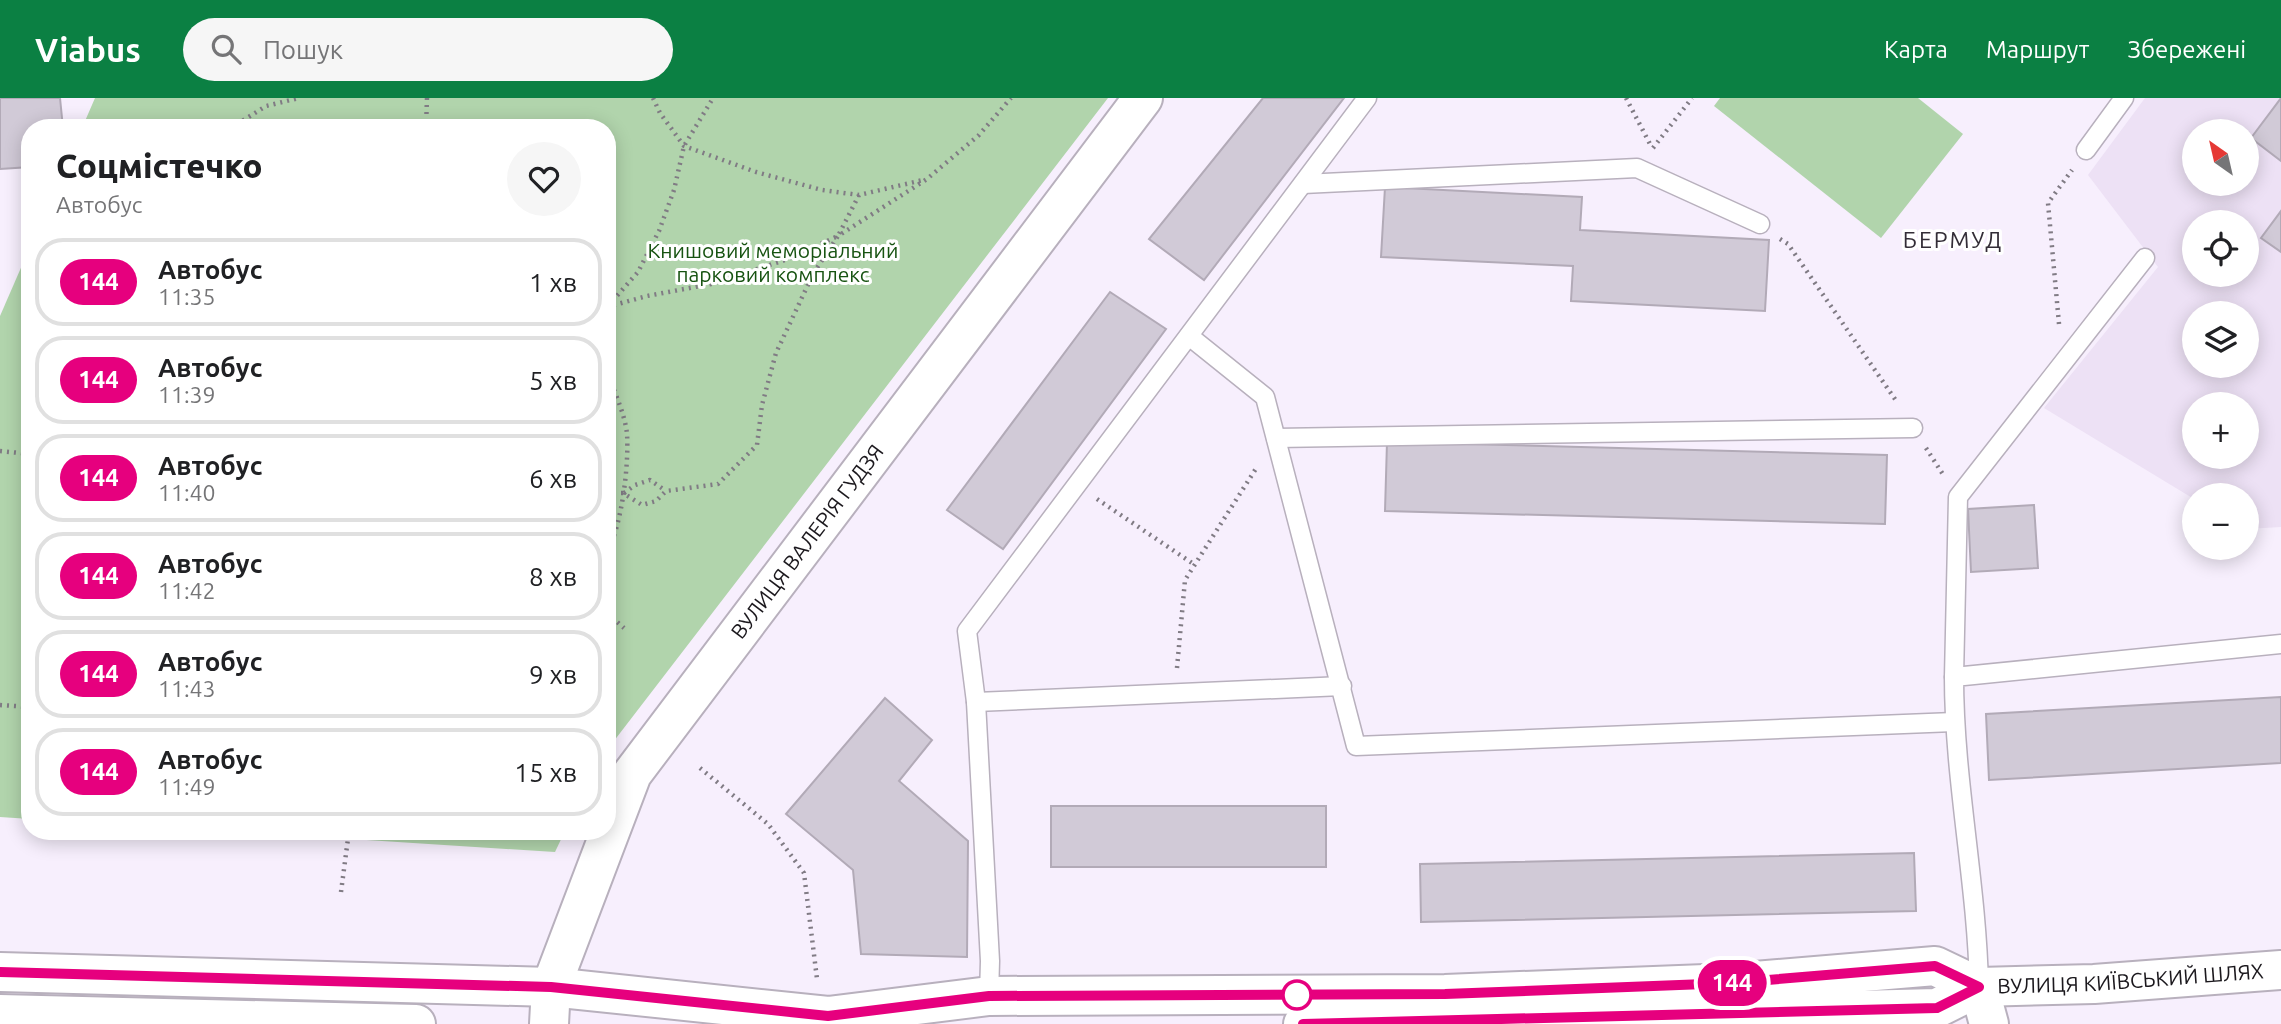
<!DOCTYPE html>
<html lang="uk">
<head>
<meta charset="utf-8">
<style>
  :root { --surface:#fff; --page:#f6f6f6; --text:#202124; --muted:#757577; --line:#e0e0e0; --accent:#0b8043 }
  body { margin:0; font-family:Ubuntu,sans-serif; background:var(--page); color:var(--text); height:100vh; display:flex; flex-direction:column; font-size:26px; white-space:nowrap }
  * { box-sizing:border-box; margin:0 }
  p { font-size:23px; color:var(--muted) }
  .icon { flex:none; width:38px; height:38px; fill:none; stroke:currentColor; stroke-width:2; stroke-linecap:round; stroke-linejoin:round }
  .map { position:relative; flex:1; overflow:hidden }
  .sheet { position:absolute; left:21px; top:21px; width:595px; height:721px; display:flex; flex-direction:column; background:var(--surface); border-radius:28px; box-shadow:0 4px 18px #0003 }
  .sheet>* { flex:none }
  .badge { padding:0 14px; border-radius:23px; font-size:24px; line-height:46px }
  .needle { width:46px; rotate:326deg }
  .fabs { position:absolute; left:2182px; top:21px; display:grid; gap:14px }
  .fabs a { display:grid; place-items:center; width:77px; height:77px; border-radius:50%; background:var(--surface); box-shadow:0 4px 18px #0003; font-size:35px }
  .map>.badge { position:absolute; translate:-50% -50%; box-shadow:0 0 0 4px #fff }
  .round { display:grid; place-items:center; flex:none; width:74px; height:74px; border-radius:37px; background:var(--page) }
  .summary { display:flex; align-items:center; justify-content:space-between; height:119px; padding:0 35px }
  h1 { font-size:33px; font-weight:800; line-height:52px }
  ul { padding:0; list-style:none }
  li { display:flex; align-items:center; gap:21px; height:88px; margin:0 14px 10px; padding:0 21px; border:4px solid var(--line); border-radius:28px }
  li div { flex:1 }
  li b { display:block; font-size:26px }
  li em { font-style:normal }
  li .badge { min-width:77px; font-weight:700; text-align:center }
  header { display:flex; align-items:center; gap:42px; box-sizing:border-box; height:98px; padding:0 35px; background:var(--accent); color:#fff }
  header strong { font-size:33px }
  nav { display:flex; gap:38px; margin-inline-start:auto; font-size:24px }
  .search { width:490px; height:63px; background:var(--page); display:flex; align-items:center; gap:18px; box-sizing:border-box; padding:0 24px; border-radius:38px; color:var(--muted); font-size:26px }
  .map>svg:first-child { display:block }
  .built { fill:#ede1f5; fill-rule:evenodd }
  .green { fill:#b1d4ac }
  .building { fill:#d1cad7; stroke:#b2aab7; stroke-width:2 }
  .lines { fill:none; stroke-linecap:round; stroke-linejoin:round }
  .service-casing { stroke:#b8b0bd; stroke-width:21 }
  .tertiary-casing { stroke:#b8b0bd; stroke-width:42 }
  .trunk-casing { stroke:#b8b0bd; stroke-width:42 }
  .path { stroke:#807b84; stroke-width:4.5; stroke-dasharray:2 5; stroke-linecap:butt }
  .service { stroke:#fff; stroke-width:18 }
  .tertiary { stroke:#fff; stroke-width:38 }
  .trunk { stroke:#fff; stroke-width:38 }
  .line-casing { stroke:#fff; stroke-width:16 }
  .line { stroke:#e6007e; stroke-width:10 }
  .stop-dot { fill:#fff; stroke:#e6007e; stroke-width:3.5 }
  .labels { text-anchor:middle; stroke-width:6; stroke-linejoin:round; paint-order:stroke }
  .park-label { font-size:21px; fill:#175311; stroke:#fff }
  .street-label { font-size:21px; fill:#1b181d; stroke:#fff }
  .neighbourhood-label { font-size:23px; letter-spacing:2px; fill:#332d37; stroke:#fff }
</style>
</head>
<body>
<header>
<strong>Viabus</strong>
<div class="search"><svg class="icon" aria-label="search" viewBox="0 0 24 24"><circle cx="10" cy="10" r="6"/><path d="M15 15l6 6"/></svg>Пошук</div>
<nav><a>Карта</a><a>Маршрут</a><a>Збережені</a></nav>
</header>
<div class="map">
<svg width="2281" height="926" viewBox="0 0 2281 926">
  <rect width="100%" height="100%" fill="#f7effd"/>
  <path class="built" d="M2145,0H2281V429L2247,431V397H2194V401L2044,310L2158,169L2088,77ZM2194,33H2247V86H2194ZM2194,124H2247V177H2194ZM2194,215H2247V268H2194ZM2194,306H2247V359H2194Z"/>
  <g class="green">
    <polygon points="95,0 1108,0 607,652 607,30 82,30"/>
    <polygon points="1720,0 1918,0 1963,36 1881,140 1714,8"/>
    <polygon points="30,149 30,721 0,719 0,218"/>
    <polygon points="226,733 565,733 555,754"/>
  </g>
  <g class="building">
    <polygon points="0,0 60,0 63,30 30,30 30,69 0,71"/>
    <polygon points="1263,0 1344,0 1204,182 1149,141"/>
    <polygon points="2281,0 2281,63 2251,40"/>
    <polygon points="1385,89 1582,99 1580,132 1769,142 1765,213 1571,203 1573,168 1381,159"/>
    <polygon points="2281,113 2281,154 2261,140"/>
    <polygon points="1110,194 1166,231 1003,451 947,412"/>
    <polygon points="1387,344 1887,357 1885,426 1385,413"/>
    <polygon points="2034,407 2038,470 1971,474 1968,411"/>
    <polygon points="2281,599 2281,665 1989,682 1986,616"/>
    <polygon points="885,600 932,642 899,683 968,743 967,859 861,856 853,772 786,716"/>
    <rect x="1051" y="708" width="275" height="61"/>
    <polygon points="1914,755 1916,813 1421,824 1420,766"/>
  </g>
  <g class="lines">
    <defs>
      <g id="service">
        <polyline points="2086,52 2124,0"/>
        <polyline points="1303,86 1637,70 1760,126"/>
        <polyline points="1189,238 1265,299 1356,648 1954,624"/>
        <polyline points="1276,340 1913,330"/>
        <polyline points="1954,579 1958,399 2145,160"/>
        <polyline points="976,604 1342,588"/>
        <path d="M1979,889C1977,785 1954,683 1954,579L2281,546"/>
        <polyline points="989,898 990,863 976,604 967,533 1367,0"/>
      </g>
      <g id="tertiary">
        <polyline points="1979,889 1989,926"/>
        <path id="s1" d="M549,926L551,889L632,676L1143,0"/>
      </g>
      <g id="trunk">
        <polyline points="0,874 551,889 828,918 989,898 1445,896 1731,885 1935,868 1979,889"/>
        <polyline points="0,916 416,926"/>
        <path id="s2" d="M1303,926L1937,910L1979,889L2094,886L2281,872"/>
      </g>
    </defs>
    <use href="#service" class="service-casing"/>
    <use href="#tertiary" class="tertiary-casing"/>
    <use href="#trunk" class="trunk-casing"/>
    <g class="path">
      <polyline points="653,0 660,15 684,48 756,74 822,92 859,97 923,82"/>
      <polyline points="1626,0 1650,46"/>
      <polyline points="231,30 266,8 299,0"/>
      <polyline points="426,30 427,0"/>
      <polyline points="1653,50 1692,0"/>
      <polyline points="1780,141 1788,146 1897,304"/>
      <polyline points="608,208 638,174 659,133 674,92 684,48 713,0"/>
      <polyline points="607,209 647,198 711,186 785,162 838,138 859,97"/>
      <polyline points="2059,226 2048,105 2072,72"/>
      <path d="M607,272C613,292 625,315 627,336C629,367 622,427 607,454"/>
      <polyline points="1926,350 1944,378"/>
      <polyline points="0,353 30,356"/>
      <polyline points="607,395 623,395 642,407 656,403 666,393 718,386 757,347 762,307 776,255 813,176 838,138 927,81 979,37 1011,0"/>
      <polyline points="624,395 635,387 650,382 666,393"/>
      <polyline points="1097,401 1195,467"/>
      <polyline points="607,515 624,530"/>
      <polyline points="1177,570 1185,482 1257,369"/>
      <polyline points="0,607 30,609"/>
      <polyline points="700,670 768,726 804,775 817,881"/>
      <polyline points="341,794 349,733"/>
    </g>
    <use href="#service" class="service"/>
    <use href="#tertiary" class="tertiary"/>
    <use href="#trunk" class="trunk"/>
  </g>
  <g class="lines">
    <defs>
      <polyline id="line" points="0,874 551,889 828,918 989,898 1445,896 1731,885 1935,868 1979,889 1937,910 1303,926"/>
    </defs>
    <use href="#line" class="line-casing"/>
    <use href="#line" class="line"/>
  </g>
  <circle class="stop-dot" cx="1297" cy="897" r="14"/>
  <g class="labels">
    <g class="park-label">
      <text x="773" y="160">Книшовий меморіальний<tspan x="773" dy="24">парковий комплекс</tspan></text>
    </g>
    <g class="street-label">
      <text dy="7" stroke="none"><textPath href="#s1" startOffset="556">ВУЛИЦЯ ВАЛЕРІЯ ГУДЗЯ</textPath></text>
      <text dy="7" stroke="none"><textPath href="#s2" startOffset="833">ВУЛИЦЯ КИЇВСЬКИЙ ШЛЯХ</textPath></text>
    </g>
    <g class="neighbourhood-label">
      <text x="1953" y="150">БЕРМУД</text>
    </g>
  </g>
</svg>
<div class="fabs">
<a><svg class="needle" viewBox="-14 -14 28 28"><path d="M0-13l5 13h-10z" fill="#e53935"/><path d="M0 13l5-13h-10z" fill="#757577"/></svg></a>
<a><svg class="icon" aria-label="locate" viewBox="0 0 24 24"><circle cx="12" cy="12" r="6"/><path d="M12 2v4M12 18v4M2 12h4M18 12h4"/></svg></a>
<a><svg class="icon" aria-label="layers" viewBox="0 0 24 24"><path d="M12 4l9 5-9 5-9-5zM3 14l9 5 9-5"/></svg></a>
<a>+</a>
<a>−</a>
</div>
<b class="badge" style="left:1732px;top:885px;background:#e6007e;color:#fff">144</b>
<section class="sheet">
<div class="summary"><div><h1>Соцмістечко</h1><p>Автобус</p></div><a class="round"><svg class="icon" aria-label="heart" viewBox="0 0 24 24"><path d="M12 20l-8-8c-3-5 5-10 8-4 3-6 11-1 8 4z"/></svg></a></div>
<ul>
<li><span class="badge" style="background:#e6007e;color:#fff">144</span><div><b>Автобус</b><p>11:35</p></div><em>1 хв</em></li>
<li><span class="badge" style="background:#e6007e;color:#fff">144</span><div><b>Автобус</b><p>11:39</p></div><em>5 хв</em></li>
<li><span class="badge" style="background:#e6007e;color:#fff">144</span><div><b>Автобус</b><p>11:40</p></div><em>6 хв</em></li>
<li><span class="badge" style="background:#e6007e;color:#fff">144</span><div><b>Автобус</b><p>11:42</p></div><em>8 хв</em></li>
<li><span class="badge" style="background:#e6007e;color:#fff">144</span><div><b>Автобус</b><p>11:43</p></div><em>9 хв</em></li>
<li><span class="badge" style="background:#e6007e;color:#fff">144</span><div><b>Автобус</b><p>11:49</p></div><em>15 хв</em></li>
</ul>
</section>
</div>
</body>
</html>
